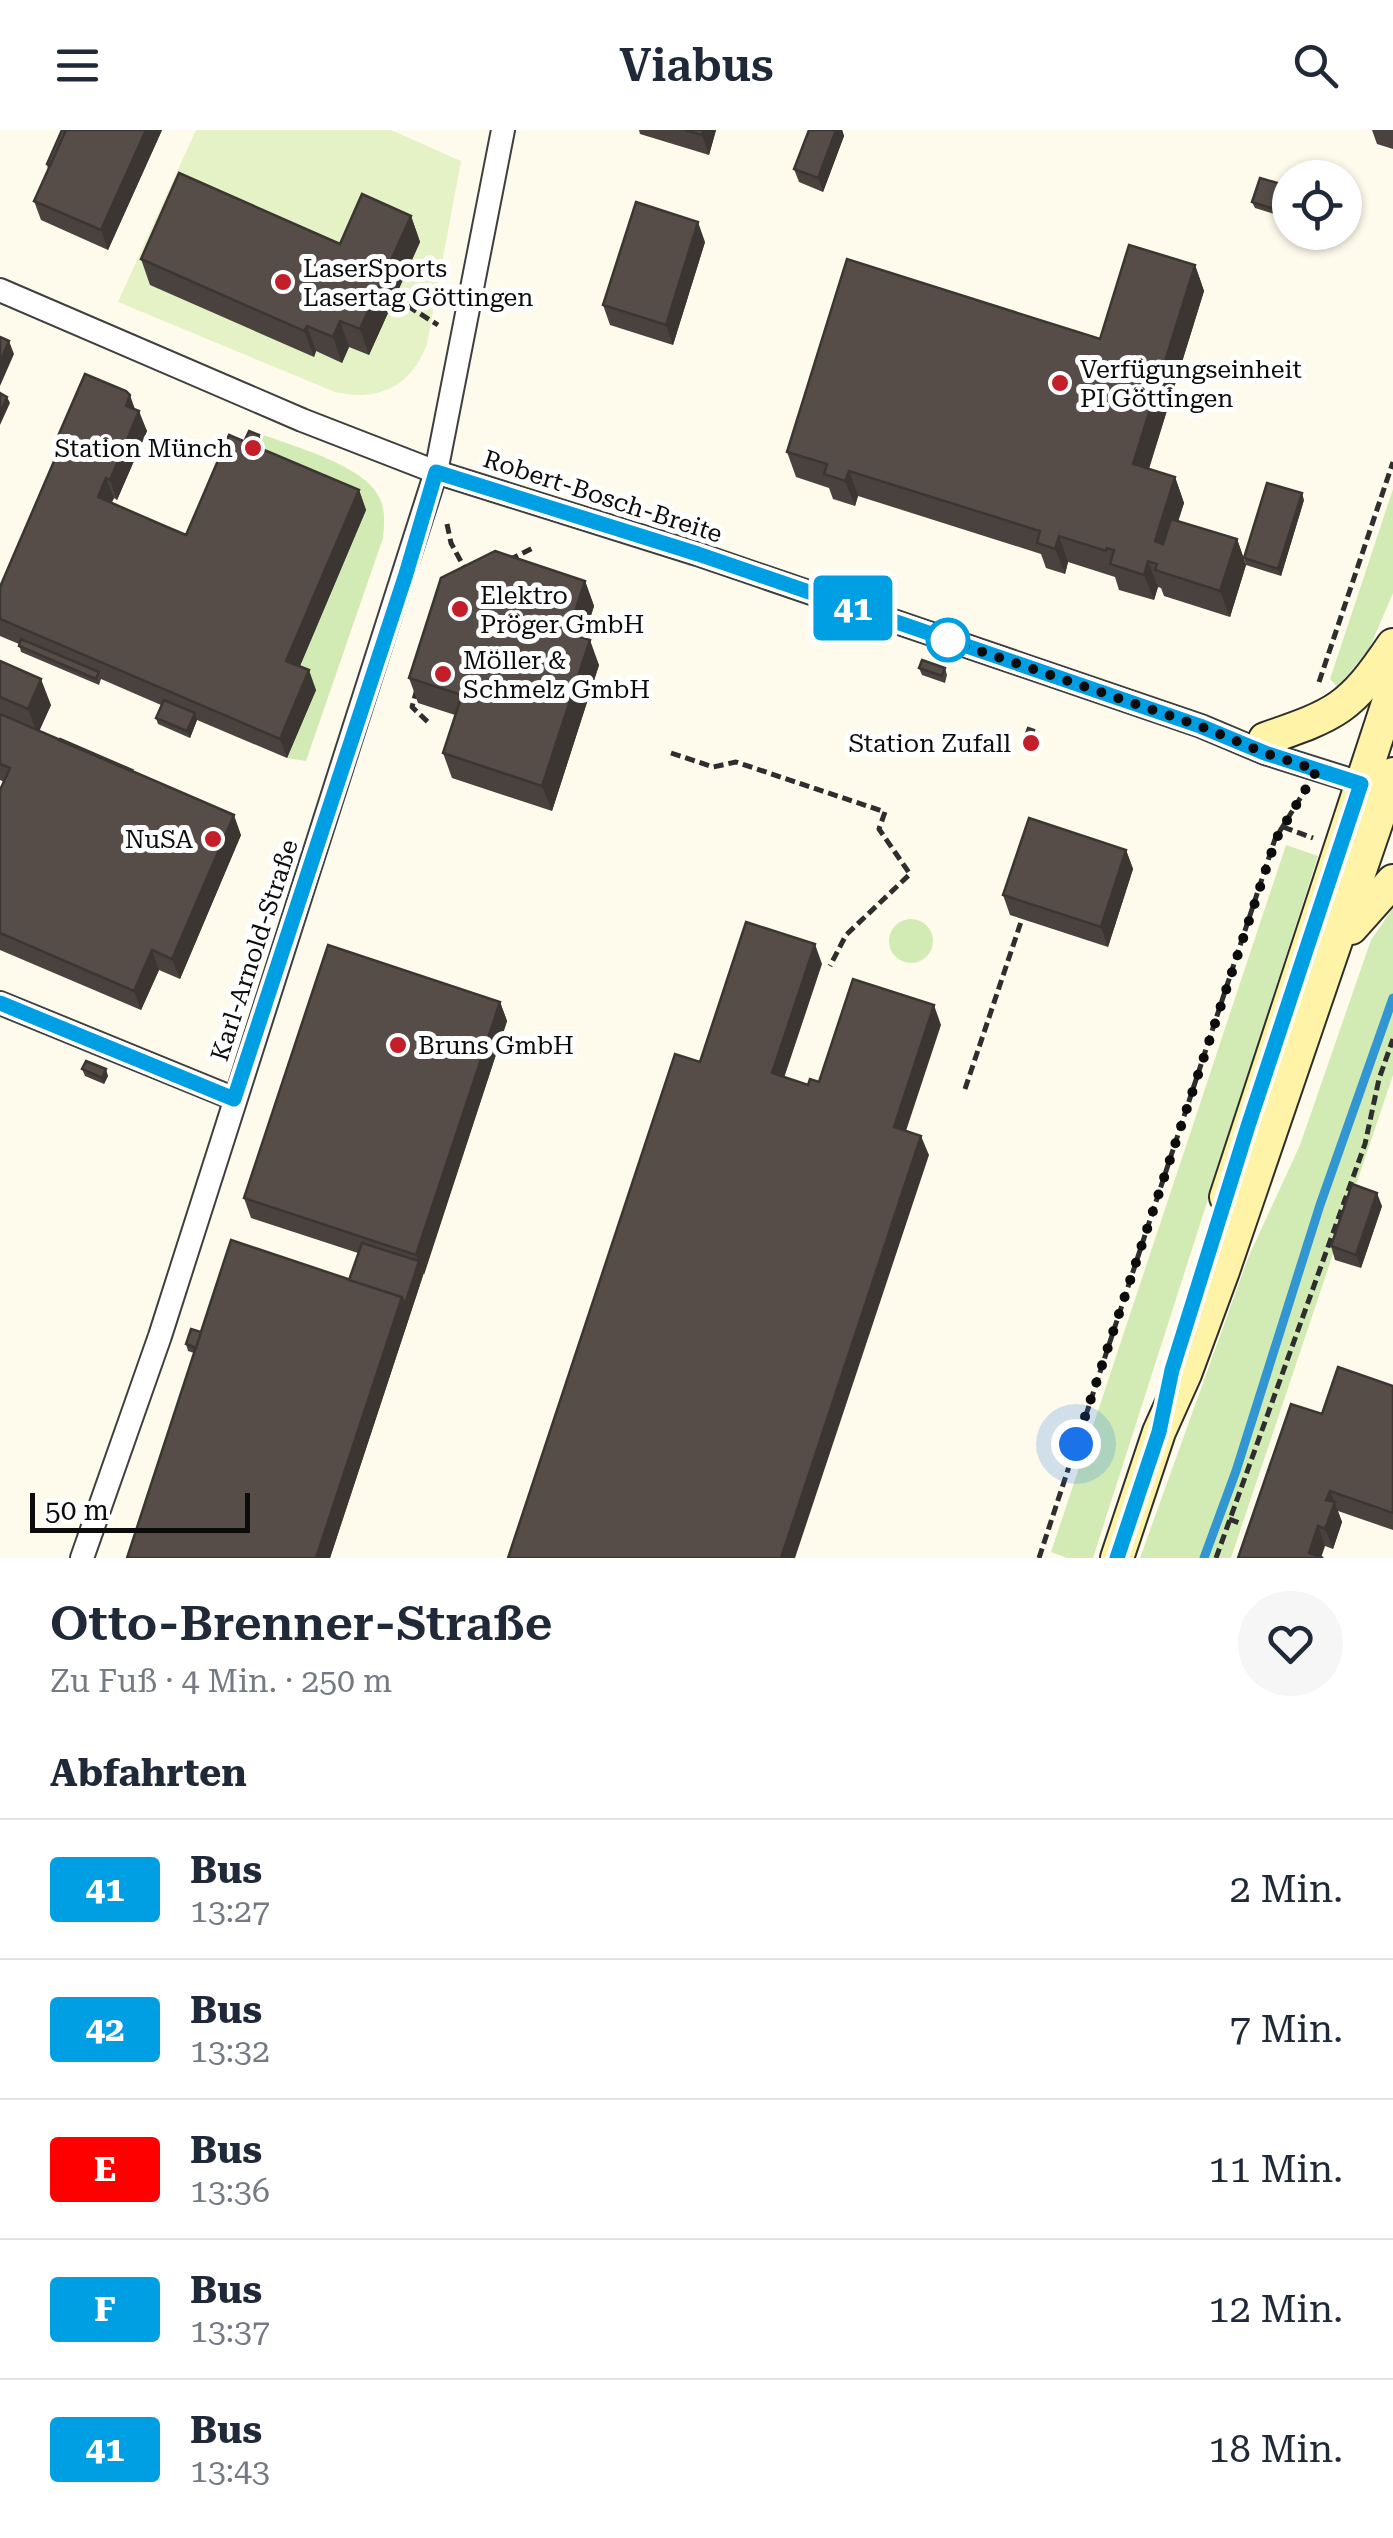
<!DOCTYPE html>
<html lang="de">
<head>
<meta charset="utf-8">
<style>
  :root { --surface:#fff; --page:#f6f6f7; --text:#1f2937; --muted:#747a83; --line:#e0e1e3 }
  body { margin:0; font-family:"Roboto Serif",serif; background:var(--page); color:var(--text); height:100vh; display:flex; flex-direction:column; font-size:38px; white-space:nowrap }
  * { box-sizing:border-box; margin:0 }
  p { font-size:32px; color:var(--muted) }
  .icon { flex:none; width:55px; height:55px; fill:none; stroke:currentColor; stroke-width:2; stroke-linecap:round; stroke-linejoin:round }
  .map { position:relative; height:1428px; overflow:hidden }
  .details { display:flex; flex-direction:column; background:var(--surface); flex:1 }
  .details>* { flex:none }
  .badge { padding:0 20px; border-radius:8px; font-size:35px; line-height:65px }
  .fabs { position:absolute; left:1272px; top:30px; display:grid; gap:20px }
  .fabs a { display:grid; place-items:center; width:90px; height:90px; border-radius:50%; background:var(--surface); box-shadow:0 2px 8px #0004; font-size:50px }
  .scale { position:absolute; left:30px; bottom:25px; width:220px; box-sizing:border-box; padding-left:10px; border:5px solid #0c0c0c; border-top:0; font-size:28px; line-height:35px; white-space:nowrap; color:#0c0c0c; -webkit-text-stroke:8px #fff; paint-order:stroke }
  .you { position:absolute; width:50px; height:50px; margin:-25px; border:8px solid #fff; border-radius:50%; background:#1a73e8; box-shadow:0 0 0 15px #1a73e833 }
  .map>.badge { position:absolute; translate:-50% -50%; box-shadow:0 0 0 5px #fff }
  h2 { padding:0 50px; font-size:38px; line-height:90px }
  .round { display:grid; place-items:center; flex:none; width:105px; height:105px; border-radius:52px; background:var(--page) }
  .overview { display:flex; align-items:center; justify-content:space-between; height:170px; padding:0 50px }
  h1 { font-size:48px; font-weight:600; line-height:75px }
  ul { padding:0; list-style:none }
  li { display:flex; align-items:center; gap:30px; height:140px; padding:0 50px; border-top:2px solid var(--line) }
  li div { flex:1 }
  li b { display:block; font-size:38px }
  li em { font-style:normal }
  li .badge { min-width:110px; font-weight:700; text-align:center }
  header { display:flex; justify-content:space-between; align-items:center; height:130px; padding:0 50px; background:var(--surface); font-size:45px; font-weight:600 }
  .map>svg:first-child { display:block }
  .green { fill:#d2ebb4 }
  .pitch { fill:#e4f2c6 }
  .lines { fill:none; stroke-linecap:round; stroke-linejoin:round }
  .stream { stroke:#3296d3; stroke-width:9 }
  .minor-casing { stroke:#3f3f3f; stroke-width:26 }
  .secondary-casing { stroke:#2e2e2e; stroke-width:36 }
  .path { stroke:#2e2e2e; stroke-width:5; stroke-dasharray:10 5; stroke-linecap:butt }
  .minor { stroke:#fff; stroke-width:22 }
  .secondary { stroke:#fff3a7; stroke-width:32 }
  .wall { fill:#4a423e }
  .shaded-wall { fill:#3c3632 }
  .building { fill:#564d48; stroke:#3c3632; stroke-width:2.5 }
  .line-casing { stroke:#fff; stroke-width:22 }
  .line { stroke:#009ee3; stroke-width:15 }
  .walk { stroke:#0c0c0c; stroke-width:10; stroke-dasharray:0 18 }
  .poi-dot { fill:#c31e29; stroke:#fff; stroke-width:4 }
  .stop-dot { fill:#fff; stroke:#009ee3; stroke-width:5 }
  .labels { text-anchor:middle; stroke-width:10; stroke-linejoin:round; paint-order:stroke }
  .poi-label { font-size:25px; fill:#0c0c0c; stroke:#fff; text-anchor:start }
  .street-label { font-size:25px; fill:#0c0c0c; stroke:#fff }
</style>
</head>
<body>
<header><svg class="icon" aria-label="menu" viewBox="0 0 24 24"><path d="M4 6h16M4 12h16M4 18h16"/></svg>Viabus<svg class="icon" aria-label="search" viewBox="0 0 24 24"><circle cx="10" cy="10" r="6"/><path d="M15 15l6 6"/></svg></header>
<div class="map">
<svg width="1393" height="1428" viewBox="0 0 1393 1428">
  <rect width="100%" height="100%" fill="#fffbec"/>
  <g class="green">
    <path d="M264,305C295,317 367,336 380,369C386,382 384,395 383,408L306,631L287,628L316,560L294,550L366,380L253,332Z"/>
    <polygon points="1393,359 1393,463 1369,519 1338,557 1330,549"/>
    <polygon points="1286,715 1318,726 1093,1428 1067,1428 1051,1422"/>
    <polygon points="1393,778 1393,945 1231,1428 1140,1428 1248,1128 1300,1015 1371,810"/>
    <circle cx="911" cy="811" r="22"/>
  </g>
  <path class="pitch" d="M196,0H391L461,31L427,214C411,257 378,272 335,262L118,172Z"/>
  <g class="lines">
    <polyline class="stream" points="1204,1428 1236,1341 1320,1075 1393,868"/>
    <defs>
      <g id="minor">
        <polyline points="0,160 302,290 436,342 697,424 1201,596 1265,623 1373,657"/>
        <polyline points="0,873 235,969"/>
        <polyline points="82,1428 160,1206 436,342 503,0"/>
      </g>
      <g id="secondary">
        <path d="M1265,609C1337,584 1350,579 1393,515"/>
        <polyline points="1351,798 1393,751"/>
        <polyline points="1226,1067 1393,558"/>
        <polyline points="1117,1428 1159,1302 1185,1244 1223,1141 1393,644"/>
      </g>
    </defs>
    <use href="#minor" class="minor-casing"/>
    <use href="#secondary" class="secondary-casing"/>
    <g class="path">
      <polyline points="395,168 438,195"/>
      <polyline points="447,394 451,413 465,439"/>
      <polyline points="509,430 533,418"/>
      <polyline points="1319,552 1393,332"/>
      <polyline points="417,559 412,577 430,594"/>
      <polyline points="671,623 713,637 736,632 885,682 879,699 910,744 846,805 830,836"/>
      <polyline points="1283,697 1313,708"/>
      <polyline points="965,959 1021,792"/>
      <polyline points="1229,1389 1242,1394"/>
      <polyline points="1039,1428 1275,709 1304,662"/>
      <polyline points="1216,1428 1365,1014 1379,949 1393,909"/>
    </g>
    <use href="#minor" class="minor"/>
    <use href="#secondary" class="secondary"/>
  </g>
  <g class="wall">
    <polygon points="162,0 108,120 41,90 34,71 48,39 47,34"/>
    <polygon points="639,0 716,0 709,25 640,4"/>
    <polygon points="809,0 842,0 844,6 823,62 799,52 794,39"/>
    <polygon points="1372,0 1393,0 1393,19 1377,14"/>
    <polygon points="1288,56 1284,87 1255,78 1252,72"/>
    <polygon points="411,86 420,112 369,225 349,217 342,233 316,221 314,227 150,155 141,129 340,113"/>
    <polygon points="705,112 673,215 610,195 603,175"/>
    <polygon points="1195,135 1204,161 1149,339 1175,347 1184,373 1178,391 1237,409 1246,435 1230,487 1164,466 1161,458 1158,457 1154,470 1119,460 1115,447 1068,432 1065,444 1046,438 1041,424 858,366 855,376 833,369 829,358 796,347 787,322 1100,209"/>
    <polygon points="135,280 147,301 117,370 114,368 111,373 186,405 244,312 259,305 261,311 259,318 359,360 366,380 300,536 316,560 287,628 197,590 190,608 158,594 156,588 161,575 101,549 99,555 21,522 19,514 0,506 0,457 58,320 55,313"/>
    <polygon points="1304,370 1281,446 1246,435 1244,428"/>
    <polygon points="585,451 594,476 584,508 599,535 552,681 452,648 443,623 455,585 418,573 409,548"/>
    <polygon points="0,531 51,575 39,601 132,641 241,705 180,849 159,840 141,880 0,820 0,660 4,652 0,650"/>
    <polygon points="919,538 945,538 947,545 945,553 922,545"/>
    <polygon points="1126,720 1133,739 1108,817 1010,785 1003,765"/>
    <polygon points="500,872 507,891 330,1428 194,1223 188,1221 186,1214 201,1202 349,1150 358,1123 251,1088 244,1068"/>
    <polygon points="82,939 108,946 104,954 85,946"/>
    <polygon points="1382,1076 1361,1138 1335,1130 1331,1116"/>
    <polygon points="1393,1256 1393,1400 1338,1381 1342,1392 1333,1419 1325,1416 1238,1428"/>
  </g>
  <g class="shaded-wall">
    <polygon points="146,0 162,0 108,120 101,100"/>
    <polygon points="703,0 716,0 709,25 702,5"/>
    <polygon points="836,0 842,0 844,6 823,62 818,48"/>
    <polygon points="1288,56 1290,66 1284,87 1281,81"/>
    <polygon points="411,86 420,112 369,225 360,199"/>
    <polygon points="698,92 705,112 673,215 666,195"/>
    <polygon points="1195,135 1204,161 1142,360 1133,334"/>
    <polygon points="340,191 349,217 342,233 333,207"/>
    <polygon points="307,196 316,221 314,227 304,201"/>
    <polygon points="9,211 14,224 0,256 0,232"/>
    <polygon points="130,265 137,285 126,276"/>
    <polygon points="7,267 10,273 0,295 0,283"/>
    <polygon points="139,281 147,301 117,370 110,350"/>
    <polygon points="259,305 261,311 254,330 252,323"/>
    <polygon points="849,341 858,366 855,376 845,351"/>
    <polygon points="1175,347 1184,373 1164,436 1155,411"/>
    <polygon points="106,348 114,368 105,387 98,367"/>
    <polygon points="359,360 366,380 294,550 286,531"/>
    <polygon points="1302,363 1304,370 1281,446 1278,439"/>
    <polygon points="1059,406 1068,432 1065,444 1055,419"/>
    <polygon points="1237,409 1246,435 1230,487 1220,461"/>
    <polygon points="1148,431 1158,457 1154,470 1144,445"/>
    <polygon points="585,451 594,476 577,528 568,503"/>
    <polygon points="590,510 599,535 552,681 542,656"/>
    <polygon points="309,540 316,560 287,628 280,609"/>
    <polygon points="41,549 51,575 33,615 35,598 28,579"/>
    <polygon points="195,583 197,590 190,608 187,601"/>
    <polygon points="1034,600 1036,606 1031,621 1028,614"/>
    <polygon points="234,685 241,705 180,849 172,829"/>
    <polygon points="1126,720 1133,739 1108,817 1101,797"/>
    <polygon points="815,814 822,834 779,963 772,943"/>
    <polygon points="152,820 159,840 141,880 134,861"/>
    <polygon points="500,872 507,891 424,1145 416,1125"/>
    <polygon points="934,875 941,895 901,1016 894,997"/>
    <polygon points="106,939 108,946 104,954 102,948"/>
    <polygon points="921,1006 929,1025 795,1428 781,1428"/>
    <polygon points="1377,1063 1382,1076 1361,1138 1356,1125"/>
    <polygon points="419,1131 423,1145 330,1428 316,1428 402,1167"/>
    <polygon points="1330,1361 1342,1392 1333,1419 1325,1399 1326,1370"/>
    <polygon points="1318,1396 1325,1416 1321,1428 1309,1423"/>
  </g>
  <g class="building">
    <polygon points="62,0 66,0 50,36 47,34"/>
    <polygon points="66,0 146,0 101,100 34,71"/>
    <polygon points="685,0 703,0 702,5"/>
    <polygon points="809,0 836,0 818,48 794,39"/>
    <polygon points="179,43 340,114 362,64 411,86 360,199 340,191 333,207 307,196 304,201 141,129"/>
    <polygon points="1260,48 1288,56 1281,81 1252,72"/>
    <polygon points="636,72 698,92 666,195 603,175"/>
    <polygon points="1129,115 1195,135 1133,334 1175,347 1155,411 1163,414 1171,389 1237,409 1220,461 1155,440 1157,434 1148,431 1144,445 1110,434 1114,420 1107,418 1106,421 1059,406 1055,419 1037,413 1040,401 849,341 845,351 824,344 827,334 787,322 847,129 1100,209"/>
    <polygon points="0,207 9,211 0,232"/>
    <polygon points="85,244 126,261 130,265 126,276 139,281 110,350 106,348 98,367 167,397 186,405 229,305 359,360 286,531 309,540 280,609 0,489 0,457 61,315 55,313"/>
    <polygon points="0,263 7,267 0,283"/>
    <polygon points="249,301 259,305 254,316 244,312"/>
    <polygon points="1267,353 1302,363 1278,439 1244,428"/>
    <polygon points="495,421 585,451 568,503 590,510 542,656 443,623 462,565 409,548 441,448"/>
    <polygon points="21,509 99,542 96,549 19,516"/>
    <polygon points="922,530 945,538 942,546 919,538"/>
    <polygon points="0,531 41,549 28,579 0,567"/>
    <polygon points="164,570 195,583 187,601 156,588"/>
    <polygon points="0,584 234,685 172,829 152,820 134,861 0,803 0,660 10,638 0,634"/>
    <polygon points="1028,598 1034,600 1028,614 1023,612"/>
    <polygon points="60,609 132,640 131,641 59,610"/>
    <polygon points="1029,688 1126,720 1101,797 1003,765"/>
    <polygon points="746,792 815,814 772,943 808,955 810,949 819,952 853,849 934,875 894,997 921,1006 781,1428 508,1428 675,924 700,932"/>
    <polygon points="328,815 500,872 416,1125 244,1068"/>
    <polygon points="86,931 106,939 102,948 82,939"/>
    <polygon points="1352,1054 1377,1063 1356,1125 1331,1116"/>
    <polygon points="231,1110 402,1167 316,1428 127,1428"/>
    <polygon points="362,1113 419,1131 405,1174 402,1167 349,1150"/>
    <polygon points="191,1199 201,1202 196,1218 186,1214"/>
    <polygon points="1338,1237 1393,1256 1393,1383 1330,1361 1326,1370 1335,1372 1325,1399 1318,1396 1309,1423 1323,1428 1238,1428 1291,1274 1322,1284"/>
  </g>
  <g class="lines">
    <defs>
      <polyline id="line" points="0,873 234,969 406,444 436,342 698,424 1200,596 1265,623 1361,654 1248,996 1172,1240 1159,1302 1117,1428"/>
    </defs>
    <use href="#line" class="line-casing"/>
    <use href="#line" class="line"/>
    <polyline class="walk" points="948,510 1200,596 1265,623 1317,640 1276,709 1076,1314"/>
  </g>
  <g class="poi-dot">
    <circle cx="283" cy="152" r="10"/>
    <circle cx="1060" cy="253" r="10"/>
    <circle cx="253" cy="318" r="10"/>
    <circle cx="460" cy="479" r="10"/>
    <circle cx="443" cy="544" r="10"/>
    <circle cx="1031" cy="613" r="10"/>
    <circle cx="213" cy="709" r="10"/>
    <circle cx="398" cy="915" r="10"/>
  </g>
  <circle class="stop-dot" cx="948" cy="510" r="20"/>
  <g class="labels">
    <g class="poi-label">
      <text x="303" y="147">LaserSports<tspan x="303" dy="29">Lasertag Göttingen</tspan></text>
      <text x="1080" y="248">Verfügungseinheit<tspan x="1080" dy="29">PI Göttingen</tspan></text>
      <text x="233" y="327" text-anchor="end">Station Münch</text>
      <text x="480" y="474">Elektro<tspan x="480" dy="29">Pröger GmbH</tspan></text>
      <text x="463" y="539">Möller &amp;<tspan x="463" dy="29">Schmelz GmbH</tspan></text>
      <text x="1011" y="622" text-anchor="end">Station Zufall</text>
      <text x="193" y="718" text-anchor="end">NuSA</text>
      <text x="418" y="924">Bruns GmbH</text>
    </g>
    <g class="street-label">
      <text transform="translate(603 366) rotate(18)" y="9">Robert-Bosch-Breite</text>
      <text transform="translate(254 820) rotate(-72)" y="9">Karl-Arnold-Straße</text>
    </g>
  </g>
</svg>
<div class="fabs">
<a><svg class="icon" aria-label="locate" viewBox="0 0 24 24"><circle cx="12" cy="12" r="6"/><path d="M12 2v4M12 18v4M2 12h4M18 12h4"/></svg></a>
</div>
<div class="scale">50 m</div>
<div class="you" style="left:1076px;top:1314px"></div>
<b class="badge" style="left:853px;top:478px;background:#009ee3;color:#fff">41</b>
</div>
<section class="details">
<div class="overview"><div><h1>Otto-Brenner-Straße</h1><p>Zu Fuß · 4 Min. · 250 m</p></div><a class="round"><svg class="icon" aria-label="heart" viewBox="0 0 24 24"><path d="M12 20l-8-8c-3-5 5-10 8-4 3-6 11-1 8 4z"/></svg></a></div>
<h2>Abfahrten</h2>
<ul>
<li><span class="badge" style="background:#009ee3;color:#fff">41</span><div><b>Bus</b><p>13:27</p></div><em>2 Min.</em></li>
<li><span class="badge" style="background:#009ee3;color:#fff">42</span><div><b>Bus</b><p>13:32</p></div><em>7 Min.</em></li>
<li><span class="badge" style="background:#f00;color:#fff">E</span><div><b>Bus</b><p>13:36</p></div><em>11 Min.</em></li>
<li><span class="badge" style="background:#009fe3;color:#fff">F</span><div><b>Bus</b><p>13:37</p></div><em>12 Min.</em></li>
<li><span class="badge" style="background:#009ee3;color:#fff">41</span><div><b>Bus</b><p>13:43</p></div><em>18 Min.</em></li>
</ul>
</section>
</body>
</html>
